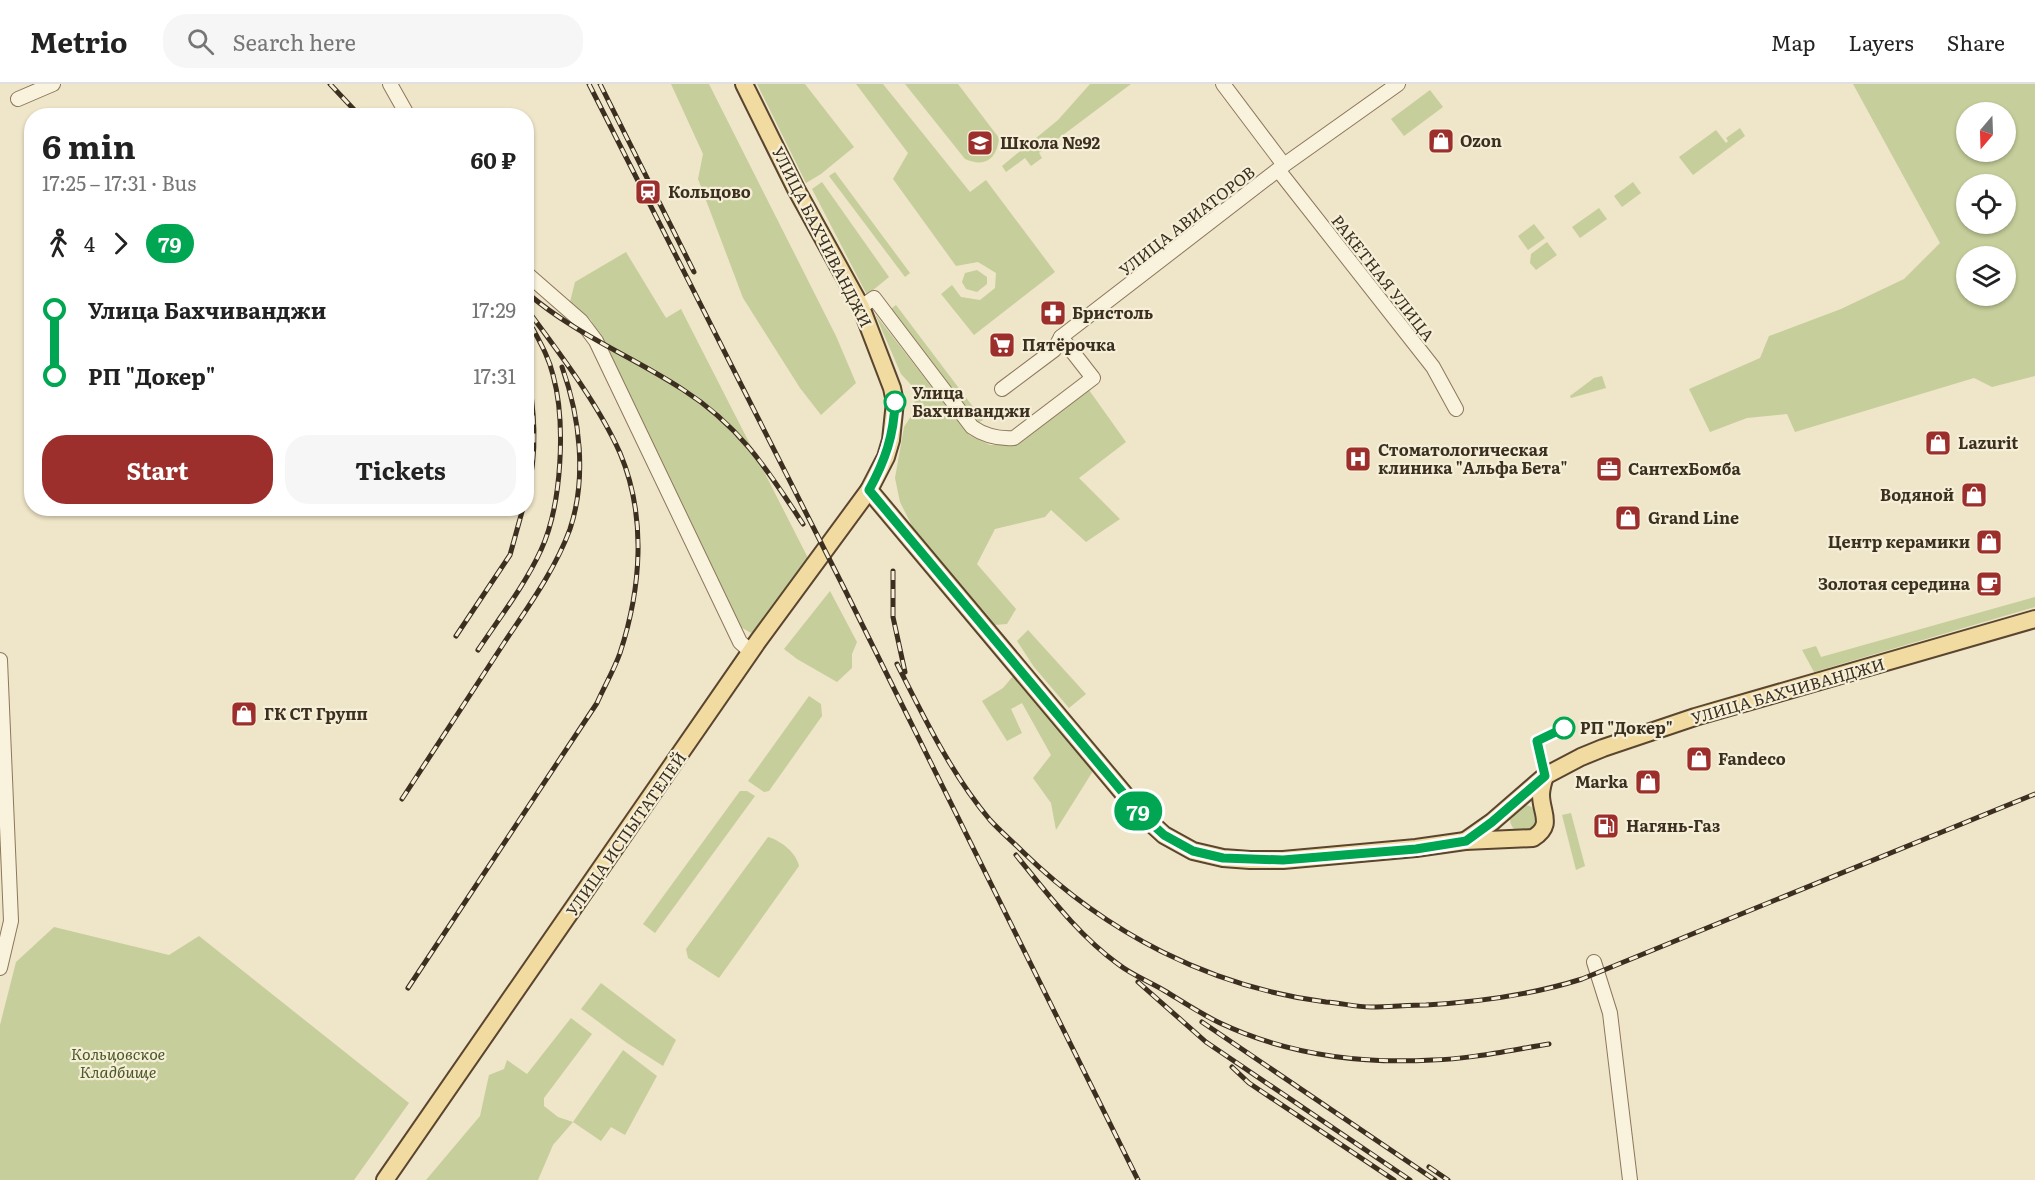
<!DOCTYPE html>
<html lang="en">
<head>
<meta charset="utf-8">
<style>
  :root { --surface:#fff; --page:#f6f6f6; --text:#222; --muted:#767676; --line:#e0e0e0; --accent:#9c2f2c }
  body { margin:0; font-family:Literata,serif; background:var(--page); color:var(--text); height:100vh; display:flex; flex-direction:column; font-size:22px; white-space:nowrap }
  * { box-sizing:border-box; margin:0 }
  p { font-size:20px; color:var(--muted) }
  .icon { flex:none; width:33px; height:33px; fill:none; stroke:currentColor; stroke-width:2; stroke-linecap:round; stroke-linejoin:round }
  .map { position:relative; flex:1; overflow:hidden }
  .drawer { position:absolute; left:24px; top:24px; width:510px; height:408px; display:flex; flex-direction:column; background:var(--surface); border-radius:24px; box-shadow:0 2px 4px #0004 }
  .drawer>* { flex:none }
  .badge { padding:0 12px; border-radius:20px; font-size:21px; line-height:39px }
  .needle { width:39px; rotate:199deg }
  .controls { position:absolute; left:1956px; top:18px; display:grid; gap:12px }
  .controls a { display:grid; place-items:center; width:60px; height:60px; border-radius:50%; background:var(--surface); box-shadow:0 2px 4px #0004; font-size:30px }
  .map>.badge { position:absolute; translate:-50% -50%; box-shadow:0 0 0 3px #fff }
  .legs { display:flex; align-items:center; gap:9px; height:66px; padding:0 18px; font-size:20px }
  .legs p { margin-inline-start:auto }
  .head { display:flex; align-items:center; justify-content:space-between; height:102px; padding:0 18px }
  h1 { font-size:33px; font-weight:700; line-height:45px }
  .cta { display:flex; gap:12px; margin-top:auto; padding:12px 18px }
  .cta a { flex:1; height:69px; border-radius:24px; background:var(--accent); color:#fff; font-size:24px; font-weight:700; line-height:69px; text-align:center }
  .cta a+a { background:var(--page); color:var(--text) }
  ul { padding:0 18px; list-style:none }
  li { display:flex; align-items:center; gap:21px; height:66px; font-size:22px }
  li i { display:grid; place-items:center; width:9px; height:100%; margin:0 8px; background:currentColor }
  li i::after { content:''; width:15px; height:15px; margin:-8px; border:4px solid; border-radius:50%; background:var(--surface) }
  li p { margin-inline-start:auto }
  li:first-child i { background:linear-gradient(#0000 50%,currentColor 0) }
  li:last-child i { background:linear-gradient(currentColor 50%,#0000 0) }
  header { display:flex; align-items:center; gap:36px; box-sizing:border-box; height:84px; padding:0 30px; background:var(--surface); border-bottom:2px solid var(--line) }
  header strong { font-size:28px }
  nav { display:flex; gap:33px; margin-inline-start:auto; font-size:21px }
  .search { width:420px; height:54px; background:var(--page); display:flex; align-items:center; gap:15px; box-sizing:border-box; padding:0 21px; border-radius:24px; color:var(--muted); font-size:22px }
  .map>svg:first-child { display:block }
  .green { fill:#c6ce9b; fill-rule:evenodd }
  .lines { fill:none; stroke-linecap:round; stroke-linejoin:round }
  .minor-casing { stroke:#8c775d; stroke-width:16 }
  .major-casing { stroke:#5a4530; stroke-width:20 }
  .minor { stroke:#f9f2dc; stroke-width:14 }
  .major { stroke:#f2dba1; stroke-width:16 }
  .rail-casing { stroke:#3c2f20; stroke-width:5 }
  .rail { stroke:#f6efd8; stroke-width:3; stroke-dasharray:9; stroke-linecap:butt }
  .line-1-casing { stroke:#fff; stroke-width:14 }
  .line-1 { stroke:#00a651; stroke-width:9 }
  .stop-1-dot { fill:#fff; stroke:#00a651; stroke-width:3 }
  .labels { text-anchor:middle; stroke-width:4.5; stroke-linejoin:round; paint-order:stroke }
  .poi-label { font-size:16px; font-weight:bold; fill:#3c2f20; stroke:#f6efd8; text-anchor:start }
  .street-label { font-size:16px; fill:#3c2f20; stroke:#f6efd8 }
  .stop-label { font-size:16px; font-weight:bold; fill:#3c2f20; stroke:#f6efd8; text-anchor:start }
  .park-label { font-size:16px; font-style:italic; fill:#4a5927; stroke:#f6efd8 }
</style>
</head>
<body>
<header>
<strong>Metrio</strong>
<div class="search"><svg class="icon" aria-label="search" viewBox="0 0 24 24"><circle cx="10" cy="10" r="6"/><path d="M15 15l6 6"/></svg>Search here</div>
<nav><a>Map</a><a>Layers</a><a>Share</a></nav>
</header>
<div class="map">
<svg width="2035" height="1096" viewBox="0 0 2035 1096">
  <rect width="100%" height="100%" fill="#efe5c8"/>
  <g class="green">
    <polygon points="671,0 709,0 836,252 856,299 821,331 800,304 743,214 698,95 703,70"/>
    <polygon points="757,0 805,0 854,63 821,90 806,99"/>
    <polygon points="856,0 883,0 970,108 986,96 1055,188 974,251 941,210 952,201 961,213 980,216 995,204 996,189 978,178 956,182 893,95 908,69"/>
    <path d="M905,0H958L999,54C997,75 985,84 965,75Z"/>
    <polygon points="1090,0 1131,0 1039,69 1042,74 1031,82 1025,74 1006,88 1002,82 1058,36"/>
    <path d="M1853,0H2035V292L1992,303L1974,294L1795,348L1787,330L1747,334L1710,348L1689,305L1760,274L1769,252L1841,225L1904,195L1940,159ZM1966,28H2006V68H1966ZM1966,100H2006V140H1966ZM1966,172H2006V212H1966Z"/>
    <polygon points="1430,6 1443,23 1404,52 1391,35"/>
    <polygon points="1740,44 1745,52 1693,91 1679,73 1716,46 1726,59 1728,57 1726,54"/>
    <polygon points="835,88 910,189 905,193 829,92"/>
    <polygon points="822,98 889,193 867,211 812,105"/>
    <polygon points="1633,98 1641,109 1622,123 1614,112"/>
    <polygon points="1599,124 1607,135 1580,154 1572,143"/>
    <polygon points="1534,140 1545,154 1528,166 1518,152"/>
    <polygon points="1547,158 1557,171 1536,186 1530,179 1531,170"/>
    <polygon points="626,168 666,234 681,225 808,474 762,542 751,549 739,542 591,236 570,218 575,198"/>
    <polygon points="977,186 987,193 987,200 977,208 966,205 962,198 965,189"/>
    <polygon points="896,221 983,336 973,342 887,228"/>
    <polygon points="875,230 969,351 990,361 1015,361 1089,306 1126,358 1079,394 1120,435 1086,458 1051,426 1045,433 995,445 977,480 1016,525 1007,540 994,541 914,446 900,418 895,394 904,343 915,326 914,304 901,290"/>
    <polygon points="1602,292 1606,304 1571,314 1570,312 1594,294"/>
    <polygon points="830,507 857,558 852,570 852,584 837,598 797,575 784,565"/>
    <polygon points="2035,513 2035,523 1814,588 1802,566 1816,562 1821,573"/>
    <polygon points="1028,546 1086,610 1069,624 1034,583 1017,557"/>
    <polygon points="1014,591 1093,687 1056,746 1051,719 1033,694 1051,671 1022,619 1011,625 1022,649 1007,657 982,617 1003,604"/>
    <polygon points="809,612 821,620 822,632 769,707 764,708 748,697"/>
    <polygon points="740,707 747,707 755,712 655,849 643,840"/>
    <circle cx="1524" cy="735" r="14"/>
    <polygon points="1571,729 1585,782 1576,786 1562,731"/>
    <path d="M768,753C782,757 796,769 799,782L719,894L688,874L686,865Z"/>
    <polygon points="54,843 169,871 199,852 409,1019 354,1096 0,1096 0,941 16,878"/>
    <polygon points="601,899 676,956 663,982 627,959 581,925"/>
    <polygon points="571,934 592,950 544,1014 544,1022 558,1033 573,1038 623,966 657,992 625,1051 611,1043 601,1057 573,1038 553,1061 538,1096 426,1096 480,1032 489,991 504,985 507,976 527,990"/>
  </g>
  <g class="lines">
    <defs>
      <g id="minor">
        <polyline points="390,0 408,32"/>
        <polyline points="1223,0 1284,81"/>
        <polyline points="18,15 53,0"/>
        <polyline points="1279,87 1433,283 1456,325"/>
        <polyline points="526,189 581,237 596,257 740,558 751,568"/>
        <path d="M861,223L874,214L972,343C985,352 999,355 1014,354L1093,294L1061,253"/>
        <polyline points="1002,305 1054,266 1061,253 1284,81 1398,0"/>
        <polyline points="0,576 11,837 0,884"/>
        <polyline points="1594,878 1610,929 1630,1096"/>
      </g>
      <g id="major">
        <path d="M869,406L1140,729L1164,751L1193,767L1223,774L1250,776H1283L1416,764L1465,757L1533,754C1554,741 1541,729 1541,711C1541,704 1543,698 1545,692"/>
        <polyline points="1465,757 1492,738 1545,692 1581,673 1603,664 1695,633 2035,535"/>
        <polyline points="385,1096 758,557 869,406 886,373 891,356 895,318 892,304 861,223 796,105 744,0"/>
      </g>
    </defs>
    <use href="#minor" class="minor-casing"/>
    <use href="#major" class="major-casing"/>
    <use href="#minor" class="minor"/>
    <use href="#major" class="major"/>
    <defs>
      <g id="rail">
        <polyline points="330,0 360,32"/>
        <polyline points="589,0 845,506 1138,1096"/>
        <polyline points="600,0 694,188"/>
        <path d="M526,208C576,251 628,270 682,305C740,342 767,385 803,440"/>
        <path d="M526,278C534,323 539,368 526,413"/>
        <polyline points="893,487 893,533 905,588"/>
        <polyline points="456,552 510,471 523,424"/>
        <path d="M478,566C500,533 525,501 541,466C562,421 566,338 553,291C549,274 541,260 533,245"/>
        <path d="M897,580C924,633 951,690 990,736C1000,747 1012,757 1023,768C1106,849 1210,903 1326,918C1341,919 1356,923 1371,923C1389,923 1408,921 1426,921C1479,918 1531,911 1582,895L2035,710"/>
        <path d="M402,715C436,663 470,611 504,559C528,523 555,486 570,445C587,394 580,333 562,283"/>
        <path d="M1016,771C1047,809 1078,851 1118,880C1132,891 1150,898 1165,907C1183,918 1201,930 1220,939C1286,970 1360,980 1432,976C1471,975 1511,966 1549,960"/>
        <polyline points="1138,898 1206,958 1410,1096"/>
        <path d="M408,904L597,619C604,603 614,586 620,569C641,505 647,433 620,369C599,321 558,267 526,224"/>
        <polyline points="1202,938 1435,1096"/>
        <polyline points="1232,983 1249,999 1394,1096"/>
        <polyline points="1429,1083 1448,1096"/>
      </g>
    </defs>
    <use href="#rail" class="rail-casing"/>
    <use href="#rail" class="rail"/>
  </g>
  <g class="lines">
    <defs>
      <path id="line-1" d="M895,318C894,351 885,377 869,406L1140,729L1164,751L1193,767L1223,774L1283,776L1416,765L1466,757L1492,738L1545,692L1537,657L1564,644"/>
    </defs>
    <use href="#line-1" class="line-1-casing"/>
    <use href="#line-1" class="line-1"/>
  </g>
  <defs>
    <symbol id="shop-square" viewBox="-11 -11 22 22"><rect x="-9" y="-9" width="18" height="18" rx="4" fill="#9c2f2c" stroke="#f6efd8"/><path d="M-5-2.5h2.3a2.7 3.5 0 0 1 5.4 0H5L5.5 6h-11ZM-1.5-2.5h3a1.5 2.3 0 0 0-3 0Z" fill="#fff"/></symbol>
    <symbol id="school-square" viewBox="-11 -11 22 22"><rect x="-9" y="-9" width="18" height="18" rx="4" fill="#9c2f2c" stroke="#f6efd8"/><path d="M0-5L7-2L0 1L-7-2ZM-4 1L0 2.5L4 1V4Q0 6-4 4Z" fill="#fff"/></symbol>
    <symbol id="station-square" viewBox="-11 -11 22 22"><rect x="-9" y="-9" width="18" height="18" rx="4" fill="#9c2f2c" stroke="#f6efd8"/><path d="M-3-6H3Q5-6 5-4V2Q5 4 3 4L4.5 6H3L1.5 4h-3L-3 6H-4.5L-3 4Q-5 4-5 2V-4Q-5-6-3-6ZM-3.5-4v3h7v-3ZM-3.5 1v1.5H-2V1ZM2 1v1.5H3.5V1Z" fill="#fff"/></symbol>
    <symbol id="pharmacy-square" viewBox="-11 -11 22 22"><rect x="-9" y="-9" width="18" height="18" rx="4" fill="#9c2f2c" stroke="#f6efd8"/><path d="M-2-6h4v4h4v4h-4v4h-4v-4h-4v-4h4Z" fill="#fff"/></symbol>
    <symbol id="supermarket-square" viewBox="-11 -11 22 22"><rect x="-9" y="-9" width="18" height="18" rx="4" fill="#9c2f2c" stroke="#f6efd8"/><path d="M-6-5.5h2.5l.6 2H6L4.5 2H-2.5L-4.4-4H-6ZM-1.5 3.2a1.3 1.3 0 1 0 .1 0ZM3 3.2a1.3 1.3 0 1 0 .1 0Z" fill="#fff"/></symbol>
    <symbol id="hospital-square" viewBox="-11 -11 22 22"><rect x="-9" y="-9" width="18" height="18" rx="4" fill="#9c2f2c" stroke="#f6efd8"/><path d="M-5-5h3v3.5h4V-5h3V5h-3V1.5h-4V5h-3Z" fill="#fff"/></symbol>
    <symbol id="office-square" viewBox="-11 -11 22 22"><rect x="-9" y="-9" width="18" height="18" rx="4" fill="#9c2f2c" stroke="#f6efd8"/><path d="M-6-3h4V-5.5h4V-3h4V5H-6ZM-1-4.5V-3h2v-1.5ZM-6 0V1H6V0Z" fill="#fff"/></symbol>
    <symbol id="cafe-square" viewBox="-11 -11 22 22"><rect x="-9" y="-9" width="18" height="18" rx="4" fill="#9c2f2c" stroke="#f6efd8"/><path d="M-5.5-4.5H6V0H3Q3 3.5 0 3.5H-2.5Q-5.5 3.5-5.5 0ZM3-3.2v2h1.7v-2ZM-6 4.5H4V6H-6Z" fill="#fff"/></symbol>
    <symbol id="fuel-square" viewBox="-11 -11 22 22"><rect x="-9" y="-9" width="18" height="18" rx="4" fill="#9c2f2c" stroke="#f6efd8"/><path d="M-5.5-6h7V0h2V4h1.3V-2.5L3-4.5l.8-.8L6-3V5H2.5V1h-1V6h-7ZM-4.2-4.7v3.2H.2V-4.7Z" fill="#fff"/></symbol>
  </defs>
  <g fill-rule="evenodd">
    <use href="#shop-square" x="1426" y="42" width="30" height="30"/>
    <use href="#school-square" x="965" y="44" width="30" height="30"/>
    <use href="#station-square" x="633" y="93" width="30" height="30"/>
    <use href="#pharmacy-square" x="1038" y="214" width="30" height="30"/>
    <use href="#supermarket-square" x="987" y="246" width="30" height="30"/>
    <use href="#shop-square" x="1923" y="344" width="30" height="30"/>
    <use href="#hospital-square" x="1343" y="360" width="30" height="30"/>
    <use href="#office-square" x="1594" y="370" width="30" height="30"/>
    <use href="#shop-square" x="1959" y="396" width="30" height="30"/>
    <use href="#shop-square" x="1613" y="419" width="30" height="30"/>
    <use href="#shop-square" x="1974" y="443" width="30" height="30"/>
    <use href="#cafe-square" x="1974" y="485" width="30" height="30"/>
    <use href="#shop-square" x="229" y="615" width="30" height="30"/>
    <use href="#shop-square" x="1684" y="660" width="30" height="30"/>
    <use href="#shop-square" x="1633" y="683" width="30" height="30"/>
    <use href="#fuel-square" x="1591" y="727" width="30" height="30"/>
  </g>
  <g class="stop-1-dot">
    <circle cx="895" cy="318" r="10"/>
    <circle cx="1564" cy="644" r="10"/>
  </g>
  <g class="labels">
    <g class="poi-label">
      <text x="1460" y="63">Ozon</text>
      <text x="1000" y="65">Школа №92</text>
      <text x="668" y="114">Кольцово</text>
      <text x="1072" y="235">Бристоль</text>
      <text x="1022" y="267">Пятёрочка</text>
      <text x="1958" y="365">Lazurit</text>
      <text x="1378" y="372">Стоматологическая<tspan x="1378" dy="18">клиника "Альфа Бета"</tspan></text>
      <text x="1628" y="391">СантехБомба</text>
      <text x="1954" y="417" text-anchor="end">Водяной</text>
      <text x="1648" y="440">Grand Line</text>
      <text x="1970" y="464" text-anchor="end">Центр керамики</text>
      <text x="1970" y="506" text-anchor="end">Золотая середина</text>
      <text x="264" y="636">ГК СТ Групп</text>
      <text x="1718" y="681">Fandeco</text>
      <text x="1628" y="704" text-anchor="end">Marka</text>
      <text x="1626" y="748">Нагянь-Газ</text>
    </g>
    <g class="street-label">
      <text transform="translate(1187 137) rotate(-38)" y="6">УЛИЦА АВИАТОРОВ</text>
      <text transform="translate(822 153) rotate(63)" y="6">УЛИЦА БАХЧИВАНДЖИ</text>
      <text transform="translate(1383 194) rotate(52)" y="6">РАКЕТНАЯ УЛИЦА</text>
      <text transform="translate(1788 607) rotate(-16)" y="6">УЛИЦА БАХЧИВАНДЖИ</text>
      <text transform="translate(626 750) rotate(-55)" y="6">УЛИЦА ИСПЫТАТЕЛЕЙ</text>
    </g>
    <g class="stop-label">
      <text x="912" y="315">Улица<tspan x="912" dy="18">Бахчиванджи</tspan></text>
      <text x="1580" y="650">РП "Докер"</text>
    </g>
    <g class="park-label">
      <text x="118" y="976">Кольцовское<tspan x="118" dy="18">Кладбище</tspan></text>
    </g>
  </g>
</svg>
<div class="controls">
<a><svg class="needle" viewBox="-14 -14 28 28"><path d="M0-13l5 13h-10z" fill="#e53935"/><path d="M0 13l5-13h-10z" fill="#767676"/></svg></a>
<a><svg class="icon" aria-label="locate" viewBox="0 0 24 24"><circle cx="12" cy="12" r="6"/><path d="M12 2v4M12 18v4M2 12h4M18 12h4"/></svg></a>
<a><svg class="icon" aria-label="layers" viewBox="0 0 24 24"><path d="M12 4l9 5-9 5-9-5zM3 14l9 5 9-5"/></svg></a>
</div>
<b class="badge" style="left:1138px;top:727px;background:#00a651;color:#fff">79</b>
<section class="drawer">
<div class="head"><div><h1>6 min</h1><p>17:25 – 17:31 · Bus</p></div><b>60 ₽</b></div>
<div class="legs"><svg class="icon" aria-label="walk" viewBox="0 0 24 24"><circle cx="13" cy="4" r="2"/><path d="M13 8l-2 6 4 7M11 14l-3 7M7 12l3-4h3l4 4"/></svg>4<svg class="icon" aria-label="forward" viewBox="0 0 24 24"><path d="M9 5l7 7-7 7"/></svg><b class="badge" style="background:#00a651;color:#fff">79</b></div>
<ul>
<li><i style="color:#00a651"></i><b>Улица Бахчиванджи</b><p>17:29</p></li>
<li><i style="color:#00a651"></i><b>РП &quot;Докер&quot;</b><p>17:31</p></li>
</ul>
<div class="cta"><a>Start</a><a>Tickets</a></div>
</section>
</div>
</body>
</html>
